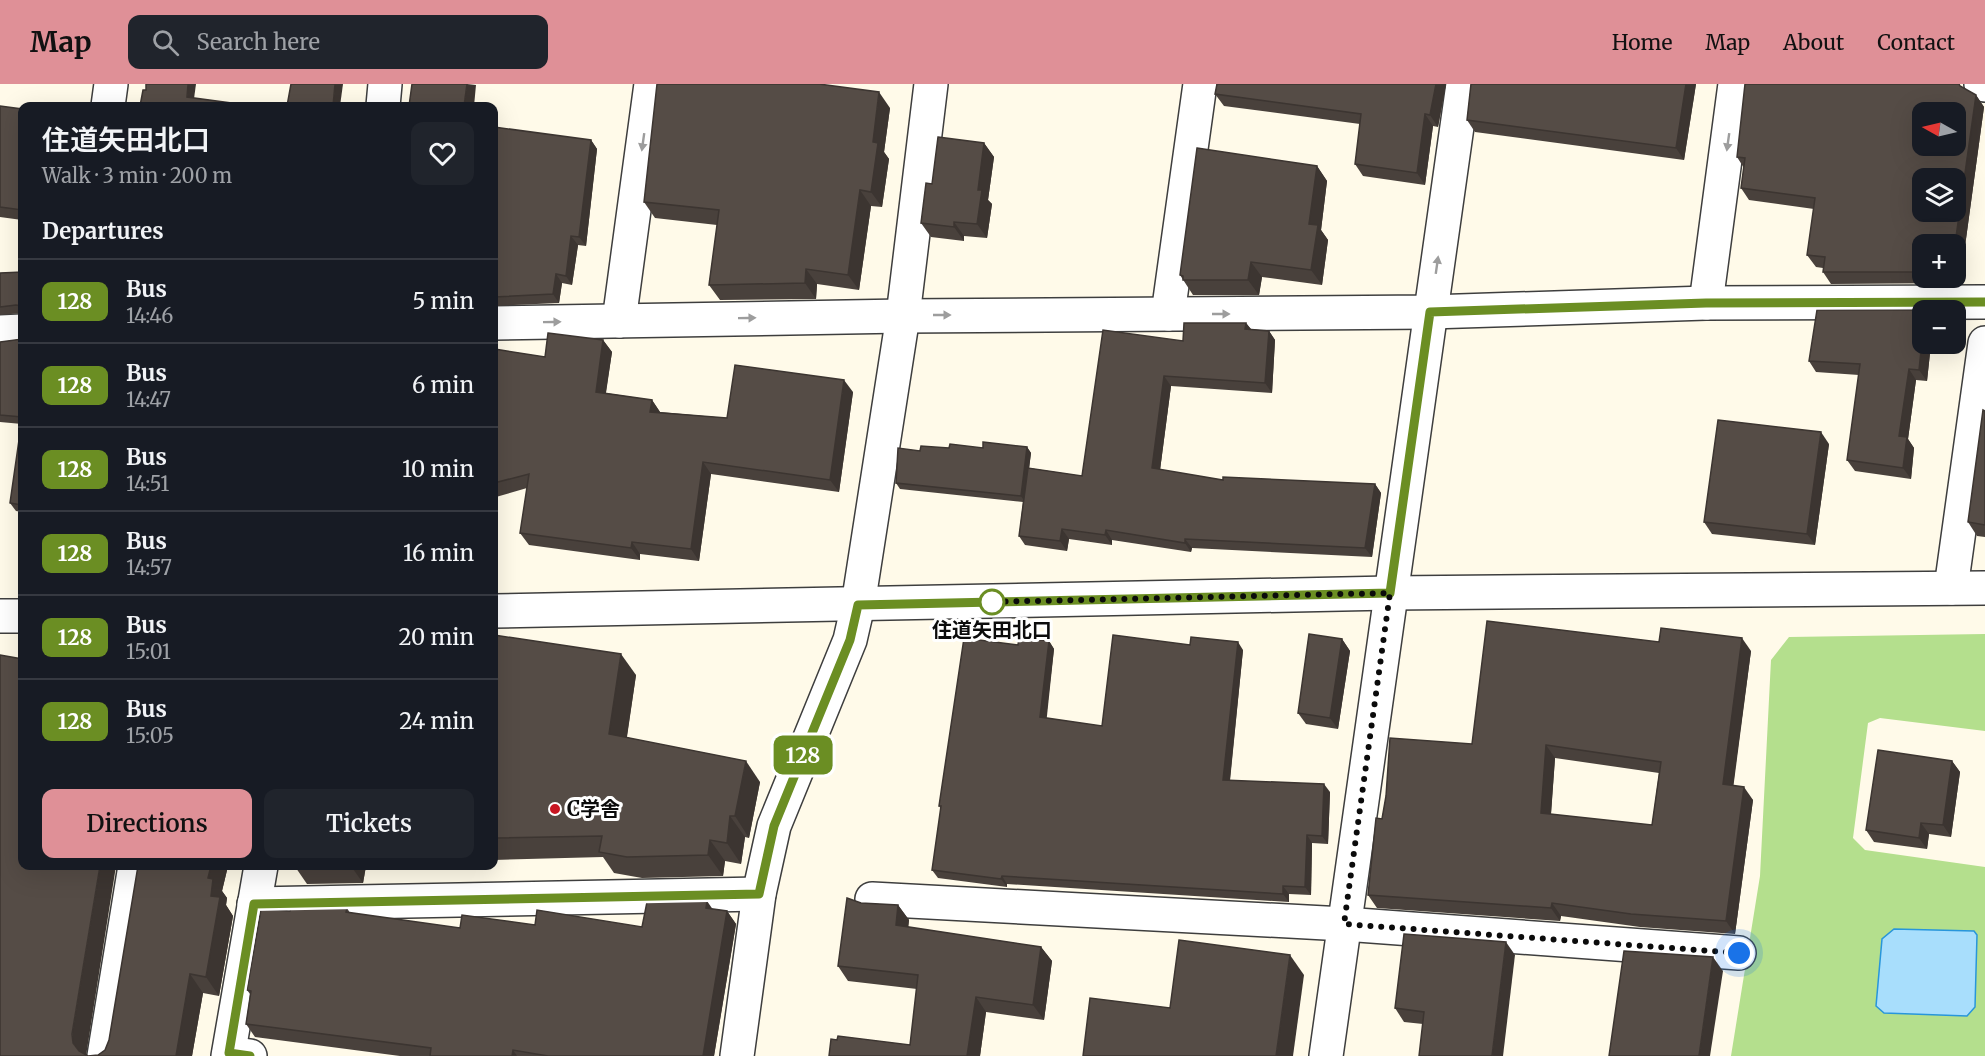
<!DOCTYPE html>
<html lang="en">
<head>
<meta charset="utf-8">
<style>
  :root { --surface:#171b24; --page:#20242c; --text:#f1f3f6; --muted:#9ea1a6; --line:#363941; --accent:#df9097 }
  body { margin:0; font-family:Merriweather,"Noto Sans JP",serif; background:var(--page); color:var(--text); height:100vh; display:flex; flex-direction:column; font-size:22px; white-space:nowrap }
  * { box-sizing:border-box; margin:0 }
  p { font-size:20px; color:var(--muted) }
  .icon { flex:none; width:33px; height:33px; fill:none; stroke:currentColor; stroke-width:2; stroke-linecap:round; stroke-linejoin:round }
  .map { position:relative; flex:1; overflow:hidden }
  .details { position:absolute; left:18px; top:18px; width:480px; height:768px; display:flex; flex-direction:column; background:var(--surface); border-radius:12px; box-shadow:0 6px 24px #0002 }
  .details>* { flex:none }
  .badge { padding:0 12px; border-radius:9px; font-size:21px; line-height:39px }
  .needle { width:39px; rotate:278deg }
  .buttons { position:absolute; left:1912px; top:18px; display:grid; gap:12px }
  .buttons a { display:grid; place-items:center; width:54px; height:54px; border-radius:12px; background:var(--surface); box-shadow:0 6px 24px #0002; font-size:30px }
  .you { position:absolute; width:30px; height:30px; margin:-15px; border:4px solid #fff; border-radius:50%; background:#1a73e8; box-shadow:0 0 0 9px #1a73e833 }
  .map>.badge { position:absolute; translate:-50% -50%; box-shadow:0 0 0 3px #fff }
  h2 { padding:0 24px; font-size:22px; line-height:54px }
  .round { display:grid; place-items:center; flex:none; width:63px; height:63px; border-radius:12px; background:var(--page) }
  .summary { display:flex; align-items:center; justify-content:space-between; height:102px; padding:0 24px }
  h1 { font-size:28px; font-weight:600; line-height:45px }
  .button { display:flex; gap:12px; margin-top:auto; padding:12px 24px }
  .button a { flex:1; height:69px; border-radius:12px; background:var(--accent); color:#111; font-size:24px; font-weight:600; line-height:69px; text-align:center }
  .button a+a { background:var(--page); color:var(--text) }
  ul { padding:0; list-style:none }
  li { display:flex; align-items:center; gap:18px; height:84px; padding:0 24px; border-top:2px solid var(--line) }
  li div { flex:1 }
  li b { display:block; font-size:22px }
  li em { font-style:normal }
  li .badge { min-width:66px; font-weight:700; text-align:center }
  header { display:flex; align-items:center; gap:36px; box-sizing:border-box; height:84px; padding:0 30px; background:var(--accent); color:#111 }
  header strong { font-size:28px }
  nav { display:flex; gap:33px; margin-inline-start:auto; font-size:21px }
  .search { width:420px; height:54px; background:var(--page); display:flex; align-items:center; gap:15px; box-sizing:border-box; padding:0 21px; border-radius:12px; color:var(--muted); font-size:22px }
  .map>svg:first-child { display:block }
  .forest { fill:#b4df8d }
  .water { fill:#a8defc; stroke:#2896db; stroke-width:1.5 }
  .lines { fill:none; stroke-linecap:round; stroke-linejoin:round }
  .minor-casing { stroke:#3e3e3e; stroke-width:36 }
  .tertiary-casing { stroke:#3e3e3e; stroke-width:36 }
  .minor { stroke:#fff; stroke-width:33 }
  .tertiary { stroke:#fff; stroke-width:33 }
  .wall { fill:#49413c; fill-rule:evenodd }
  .shaded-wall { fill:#3c3531 }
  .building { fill:#554c46; stroke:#3c3531; stroke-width:1.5; fill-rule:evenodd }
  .oneway { fill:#9d9d9d }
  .line-casing { stroke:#fff; stroke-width:14 }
  .line { stroke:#6b8e23; stroke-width:9 }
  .walk { stroke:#0b0b0b; stroke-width:6; stroke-dasharray:0 10.8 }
  .stop-dot { fill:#fff; stroke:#6b8e23; stroke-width:3 }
  .poi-dot { fill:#c81622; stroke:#fff; stroke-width:2 }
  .labels { text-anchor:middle; stroke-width:6; stroke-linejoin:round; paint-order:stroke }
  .stop-label { font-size:20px; font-weight:bold; fill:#0b0b0b; stroke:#fff }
  .poi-label { font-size:20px; font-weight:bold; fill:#0b0b0b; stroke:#fff; text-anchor:start }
</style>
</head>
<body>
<header>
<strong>Map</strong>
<div class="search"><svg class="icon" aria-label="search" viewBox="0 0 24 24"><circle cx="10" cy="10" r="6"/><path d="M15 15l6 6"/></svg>Search here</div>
<nav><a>Home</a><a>Map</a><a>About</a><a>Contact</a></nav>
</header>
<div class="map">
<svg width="1985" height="972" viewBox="0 0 1985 972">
  <rect width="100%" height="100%" fill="#fffae9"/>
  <polygon class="forest" points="1985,550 1985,647 1880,634 1868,639 1853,754 1865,766 1985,783 1985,972 1731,972 1760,792 1771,576 1789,553"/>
  <polygon class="water" points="1894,845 1974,847 1977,851 1975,923 1967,932 1884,929 1876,922 1882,855"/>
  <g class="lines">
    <defs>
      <g id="minor">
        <polyline points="1981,0 1985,1"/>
        <polyline points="108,22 111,0"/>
        <polyline points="383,22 385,0"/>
        <polyline points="1706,219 1735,0"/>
        <polyline points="1168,230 1200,0"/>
        <polyline points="619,237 651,0"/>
        <polyline points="494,239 903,232 1430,228 1706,219 1985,218"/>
        <polyline points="0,248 22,247"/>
        <polyline points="1951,504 1985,259"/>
        <polyline points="872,815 1344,840 1739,869"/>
        <polyline points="254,820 759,810"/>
        <polyline points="229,969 250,972"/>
        <polyline points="104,972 135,782"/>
        <polyline points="737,972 759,810 774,742 850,556 858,521 903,232 931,0"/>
        <polyline points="1326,972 1463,0"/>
      </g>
      <g id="tertiary">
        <polyline points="494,527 1390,509 1985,504"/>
        <polyline points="0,532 22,532"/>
        <polyline points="228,972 261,782"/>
      </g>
    </defs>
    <use href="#minor" class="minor-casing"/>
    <use href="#tertiary" class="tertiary-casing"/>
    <use href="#minor" class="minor"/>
    <use href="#tertiary" class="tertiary"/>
  </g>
  <g class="wall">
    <polygon points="1217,0 1446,0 1438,43 1433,42 1425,101 1363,92 1355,80 1360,40 1224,22 1215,10"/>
    <polygon points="1471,0 1696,0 1684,76 1475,48 1467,36"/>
    <path d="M1963,4L1976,11L1984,23L1960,199L1831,200L1823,188V184L1816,183L1807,171L1814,125L1749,116L1741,104L1744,84L1737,73ZM1923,160H1956V194H1923Z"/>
    <polygon points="0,22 22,25 22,136 0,133"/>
    <polygon points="890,24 884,68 889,75 882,123 871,122 859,206 817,200 816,215 720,216 709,201 717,141 655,134 644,118"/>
    <polygon points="494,43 591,56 597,65 586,162 578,161 572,201 562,199 559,219 494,222"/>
    <polygon points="984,59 994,73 988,116 992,120 987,154 964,152 964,157 931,153 921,139 932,100"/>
    <polygon points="1317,82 1327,97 1321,146 1328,156 1322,201 1262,193 1259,211 1193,211 1180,191"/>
    <polygon points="22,188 22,229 0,231 0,189"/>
    <polygon points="1246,239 1251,245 1269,247 1275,256 1272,309 1171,302 1160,386 1223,396 1375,400 1381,409 1372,473 1192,464 1191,468 1112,456 1112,461 1069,455 1067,467 1025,461 1019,452 1023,418 900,405 896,399 920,367 949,364 983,364 1027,363 1031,369 1029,384 1082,392 1183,257"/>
    <polygon points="22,255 22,428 16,427 10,419 22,340 0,338 0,258"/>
    <polygon points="603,256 612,268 606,309 652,316 660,328 727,334 853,308 839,408 711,390 699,477 640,470 640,476 529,461 520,449 527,404 496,413 494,413 494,265 545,273"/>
    <polygon points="1923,260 1931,260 1927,297 1916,296 1908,355 1914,364 1911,395 1855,387 1847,376 1859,291 1816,288 1809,277"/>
    <polygon points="1985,327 1985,453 1977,452 1968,438"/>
    <polygon points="1829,360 1815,461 1712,450 1704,438"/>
    <polygon points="494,548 496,551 636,591 627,653 760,698 749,754 745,753 741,780 725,777 723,792 642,794 614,789 603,773 494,776"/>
    <polygon points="1342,555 1350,567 1338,645 1306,640 1298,629"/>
    <polygon points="1049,557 1054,565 1046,634 1102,642 1190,561 1243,566 1230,697 1330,708 1328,760 1312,759 1311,811 1289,810 1289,818 1007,800 1007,803 938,794 932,786 941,725 939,722 1018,561"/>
    <path d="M1659,558L1751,567L1733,701L1753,716L1735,850L1640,843L1561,832L1560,837L1377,824L1368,811L1386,712L1472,660ZM1555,674L1659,689L1652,741L1551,731Z"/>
    <polygon points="1952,677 1960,688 1951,753 1929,750 1927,765 1874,758 1866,746"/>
    <polygon points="138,782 228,782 222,807 227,814 226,821 233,832 219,912 203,909 192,972 0,972 86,969 86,971 88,972 98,971 105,966 109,956"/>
    <polygon points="366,782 363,799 307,800 296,784"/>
    <polygon points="861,819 898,821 909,836 908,843 1041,863 1052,877 1044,936 986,928 980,972 829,972 910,961 917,905 848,897 838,882"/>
    <polygon points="347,824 350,829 460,844 535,841 642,843 713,825 727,827 736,840 714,972 400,972 255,953 246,940 250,910 247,906 290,827"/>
    <polygon points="1515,871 1423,940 1404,938 1395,924"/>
  </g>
  <g class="shaded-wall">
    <polygon points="188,0 196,0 193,22 187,13"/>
    <polygon points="335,0 343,0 340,22 333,22"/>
    <polygon points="467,0 476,1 474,22 464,22"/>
    <polygon points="1436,0 1446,0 1438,43 1430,31"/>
    <polygon points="1686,0 1696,0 1684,76 1676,64"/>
    <polygon points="879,8 890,24 884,68 889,75 882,123 871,108 873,58"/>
    <polygon points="1976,11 1984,23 1960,199 1956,194 1956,160 1955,160"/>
    <polygon points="1425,30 1433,42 1425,101 1417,89"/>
    <polygon points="591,56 597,65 586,162 579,153"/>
    <polygon points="984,59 994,73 988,116 992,120 987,154 977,140 978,106"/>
    <polygon points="1317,82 1327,97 1321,146 1328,156 1322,201 1311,186 1309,140"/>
    <polygon points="860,106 871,122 859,206 848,191"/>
    <polygon points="954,138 964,152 964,157 954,143"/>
    <polygon points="571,152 578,161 572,201 566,192"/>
    <polygon points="1251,178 1262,193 1259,211 1248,196"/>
    <polygon points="806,185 817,200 816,215 805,199"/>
    <polygon points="556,190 562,199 559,219 553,210"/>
    <polygon points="1246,239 1253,248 1245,245"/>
    <polygon points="1269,247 1275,256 1272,309 1265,299"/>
    <polygon points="1923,248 1923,260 1931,260 1927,297 1919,286"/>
    <polygon points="603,256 612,268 604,320 596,308"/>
    <polygon points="1909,285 1916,296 1908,355 1914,364 1911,395 1903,384 1899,352"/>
    <polygon points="1164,292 1171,302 1159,394 1152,384"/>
    <polygon points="844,296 853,308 839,408 830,396"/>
    <polygon points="652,316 660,328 658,339 650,328"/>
    <polygon points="1821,348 1829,360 1815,461 1807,450"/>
    <polygon points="1027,363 1031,369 1025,418 1021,412"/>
    <polygon points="703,378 711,390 699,477 691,465"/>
    <polygon points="1375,400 1381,409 1372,473 1365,464"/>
    <polygon points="1062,445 1069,455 1067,467 1060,457"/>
    <polygon points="1106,446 1112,456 1112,461 1105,451"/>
    <polygon points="1185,455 1192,464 1191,468 1185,459"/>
    <polygon points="632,458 640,470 640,476 631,464"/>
    <polygon points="1742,554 1751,567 1732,713 1723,700"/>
    <polygon points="1342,555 1350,567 1338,645 1330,634"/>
    <polygon points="1049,557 1054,565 1046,641 1040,633"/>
    <polygon points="1238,558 1243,566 1229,704 1223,696"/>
    <polygon points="621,570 636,591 624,671 609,650"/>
    <polygon points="1546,661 1555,674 1550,742 1541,729"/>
    <polygon points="746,677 760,698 749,754 735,732"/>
    <polygon points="1952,677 1960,688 1951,753 1943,741"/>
    <polygon points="1324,700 1330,708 1328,760 1322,752"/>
    <polygon points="1744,703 1753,716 1735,850 1726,837"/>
    <polygon points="730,732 745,753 741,780 727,759"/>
    <polygon points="1921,739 1929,750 1927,765 1919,754"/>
    <polygon points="1307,751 1312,759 1311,811 1305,803"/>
    <polygon points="710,756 725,777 723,792 708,771"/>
    <polygon points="100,782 116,782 86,972 82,972 73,959 72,950"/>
    <polygon points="211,782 228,782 222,807 227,814 226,821 233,832 219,912 206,893 211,812 208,794"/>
    <polygon points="351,782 366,782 363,799"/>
    <polygon points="1002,792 1007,800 1007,803 1001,795"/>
    <polygon points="1283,802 1289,810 1289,818 1283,810"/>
    <polygon points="707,817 716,830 706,824"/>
    <polygon points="1552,819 1561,832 1560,837 1551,824"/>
    <polygon points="898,821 909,836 907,856 896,841"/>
    <polygon points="727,827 736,840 714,972 703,972"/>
    <polygon points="1506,858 1515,871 1503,972 1492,972"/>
    <polygon points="1041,863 1052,877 1044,936 1033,921"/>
    <polygon points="1290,871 1304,891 1293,972 1276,972"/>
    <polygon points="1713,873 1723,887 1710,972 1699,972"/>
    <polygon points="190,890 203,909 192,972 176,972"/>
    <polygon points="976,913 986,928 980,972 967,972"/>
    <polygon points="513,966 517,972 512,972"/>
  </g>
  <g class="building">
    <polygon points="146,0 188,0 187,13 254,22 140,22 143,6 146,6"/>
    <polygon points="291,0 335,0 333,22 287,22"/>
    <polygon points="412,0 467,0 464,22 409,22"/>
    <polygon points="657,0 819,0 879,8 873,58 878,59 871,108 860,106 848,191 806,185 805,199 709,201 719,126 644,118"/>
    <polygon points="1217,0 1436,0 1430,31 1425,30 1417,89 1355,80 1361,30 1215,10"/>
    <polygon points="1471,0 1686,0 1676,64 1467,36"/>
    <path d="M1745,0H1959L1960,2L1976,11L1955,160H1923V188H1823L1825,173L1807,171L1815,114L1741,104L1745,74L1737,73ZM1923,28H1956V62H1923ZM1923,94H1956V128H1923Z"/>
    <polygon points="0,22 22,25 22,126 0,123"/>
    <polygon points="494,43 591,56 579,153 571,152 566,192 556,190 553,210 494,213"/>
    <polygon points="938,53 984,59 978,106 982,106 977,140 954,138 954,143 921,139 926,99 932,100"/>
    <polygon points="1197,64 1317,82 1309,140 1318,141 1311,186 1251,178 1248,196 1183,196 1183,192 1180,191"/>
    <polygon points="22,188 22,222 16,221 0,223 0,189"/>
    <polygon points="1817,226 1925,226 1923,226 1923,248 1919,286 1909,285 1899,352 1907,353 1903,384 1847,376 1860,280 1809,277"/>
    <polygon points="1184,239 1246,239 1245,245 1269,247 1265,299 1164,292 1152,384 1223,396 1223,393 1375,400 1365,464 1185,455 1185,459 1106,446 1105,451 1062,445 1060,457 1019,452 1028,384 1082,392 1103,246 1183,257"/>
    <polygon points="548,249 603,256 596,308 652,316 650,328 727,334 735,281 844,296 830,396 703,378 691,465 632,458 631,464 520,449 529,390 494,399 494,265 545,273"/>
    <polygon points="22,255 22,333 0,331 0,258"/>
    <polygon points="1983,326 1985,327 1985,441 1968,438"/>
    <polygon points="22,335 22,421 10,419"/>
    <polygon points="1718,336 1821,348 1807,450 1704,438"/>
    <polygon points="983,358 1027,363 1021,412 896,399 898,364 920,367 921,362 949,364 950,360 983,364"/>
    <path d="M1487,537L1659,558L1661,544L1742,554L1723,700L1744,703L1726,837L1631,830L1552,819L1551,824L1368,811L1376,734L1382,735L1386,712L1390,654L1472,660ZM1546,661L1661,678L1652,741L1541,729Z"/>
    <polygon points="1309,550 1342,555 1330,634 1298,629"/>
    <polygon points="494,551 621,570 609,650 746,677 735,732 730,732 727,759 710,756 708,771 627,773 599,768 602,752 494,754"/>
    <polygon points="1113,551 1190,561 1191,553 1238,558 1223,696 1324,700 1322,752 1307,751 1305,803 1283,802 1283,810 1002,792 1001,795 932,786 941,722 939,722 964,554 1018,561 1019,553 1049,557 1040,633 1102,642"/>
    <polygon points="0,571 22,575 22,782 100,782 72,950 73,959 79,967 88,972 98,971 105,966 109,956 138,782 211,782 208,794 213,795 211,812 220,813 206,893 190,890 176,972 0,972"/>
    <polygon points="1878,666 1952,677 1943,741 1921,739 1919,754 1866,746"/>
    <polygon points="296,782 352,782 351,782 296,784"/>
    <polygon points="847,814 861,819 898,821 896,841 1041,863 1033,921 976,913 967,972 829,972 831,955 837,956 838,952 910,961 918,891 838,882"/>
    <polygon points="707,817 706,824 727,827 703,972 548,972 513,966 512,972 430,972 431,964 246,940 251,907 247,906 261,825 290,827 291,825 347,824 346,828 460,844 462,831 535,841 537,826 642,843 647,818"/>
    <polygon points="1404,850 1506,858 1492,972 1419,972 1424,928 1395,924"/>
    <polygon points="1179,856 1290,871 1276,972 1083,972 1090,914 1170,924"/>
    <polygon points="1624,867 1713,873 1699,972 1609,972"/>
  </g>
  <defs><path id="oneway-solid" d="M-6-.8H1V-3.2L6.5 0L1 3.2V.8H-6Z" transform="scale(1.5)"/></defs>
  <g class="oneway">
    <use href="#oneway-solid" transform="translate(643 58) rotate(98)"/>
    <use href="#oneway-solid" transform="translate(1728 58) rotate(98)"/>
    <use href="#oneway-solid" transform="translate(1437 181) rotate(-82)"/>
    <use href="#oneway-solid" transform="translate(1221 230)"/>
    <use href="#oneway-solid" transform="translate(942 231)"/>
    <use href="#oneway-solid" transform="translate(747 234) rotate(-1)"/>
    <use href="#oneway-solid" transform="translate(552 238) rotate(-1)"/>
  </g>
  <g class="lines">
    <defs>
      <polyline id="line" points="250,972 229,969 254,820 759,810 774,742 850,556 858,521 1390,509 1430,228 1706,219 1985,218"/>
    </defs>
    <use href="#line" class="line-casing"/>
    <use href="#line" class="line"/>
    <polyline class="walk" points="992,518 988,518 1390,509 1344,840 1739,869"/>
  </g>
  <circle class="stop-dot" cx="992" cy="518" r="12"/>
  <circle class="poi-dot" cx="555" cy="725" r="6"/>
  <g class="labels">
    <g class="stop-label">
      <text x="992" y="553">住道矢田北口</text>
    </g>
    <g class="poi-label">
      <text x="567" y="732">C学舎</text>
    </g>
  </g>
</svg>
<div class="buttons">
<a><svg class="needle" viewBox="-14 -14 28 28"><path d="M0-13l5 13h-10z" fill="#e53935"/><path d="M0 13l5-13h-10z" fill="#9ea1a6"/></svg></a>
<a><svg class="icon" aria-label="layers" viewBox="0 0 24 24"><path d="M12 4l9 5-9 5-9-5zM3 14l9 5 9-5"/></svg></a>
<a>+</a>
<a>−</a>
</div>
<div class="you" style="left:1739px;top:869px"></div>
<b class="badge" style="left:803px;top:671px;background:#6b8e23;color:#fff">128</b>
<section class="details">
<div class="summary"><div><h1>住道矢田北口</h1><p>Walk · 3 min · 200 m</p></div><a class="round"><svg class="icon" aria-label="heart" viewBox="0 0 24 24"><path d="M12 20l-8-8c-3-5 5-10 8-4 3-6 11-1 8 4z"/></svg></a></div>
<h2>Departures</h2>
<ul>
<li><span class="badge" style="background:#6b8e23;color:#fff">128</span><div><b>Bus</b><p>14:46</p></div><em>5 min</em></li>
<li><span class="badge" style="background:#6b8e23;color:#fff">128</span><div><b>Bus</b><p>14:47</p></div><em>6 min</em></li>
<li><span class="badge" style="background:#6b8e23;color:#fff">128</span><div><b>Bus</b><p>14:51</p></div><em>10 min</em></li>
<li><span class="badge" style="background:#6b8e23;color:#fff">128</span><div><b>Bus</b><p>14:57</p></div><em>16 min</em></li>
<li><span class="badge" style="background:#6b8e23;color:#fff">128</span><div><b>Bus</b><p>15:01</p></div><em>20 min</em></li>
<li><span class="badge" style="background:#6b8e23;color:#fff">128</span><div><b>Bus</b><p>15:05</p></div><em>24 min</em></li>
</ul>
<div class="button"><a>Directions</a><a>Tickets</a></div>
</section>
</div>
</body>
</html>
